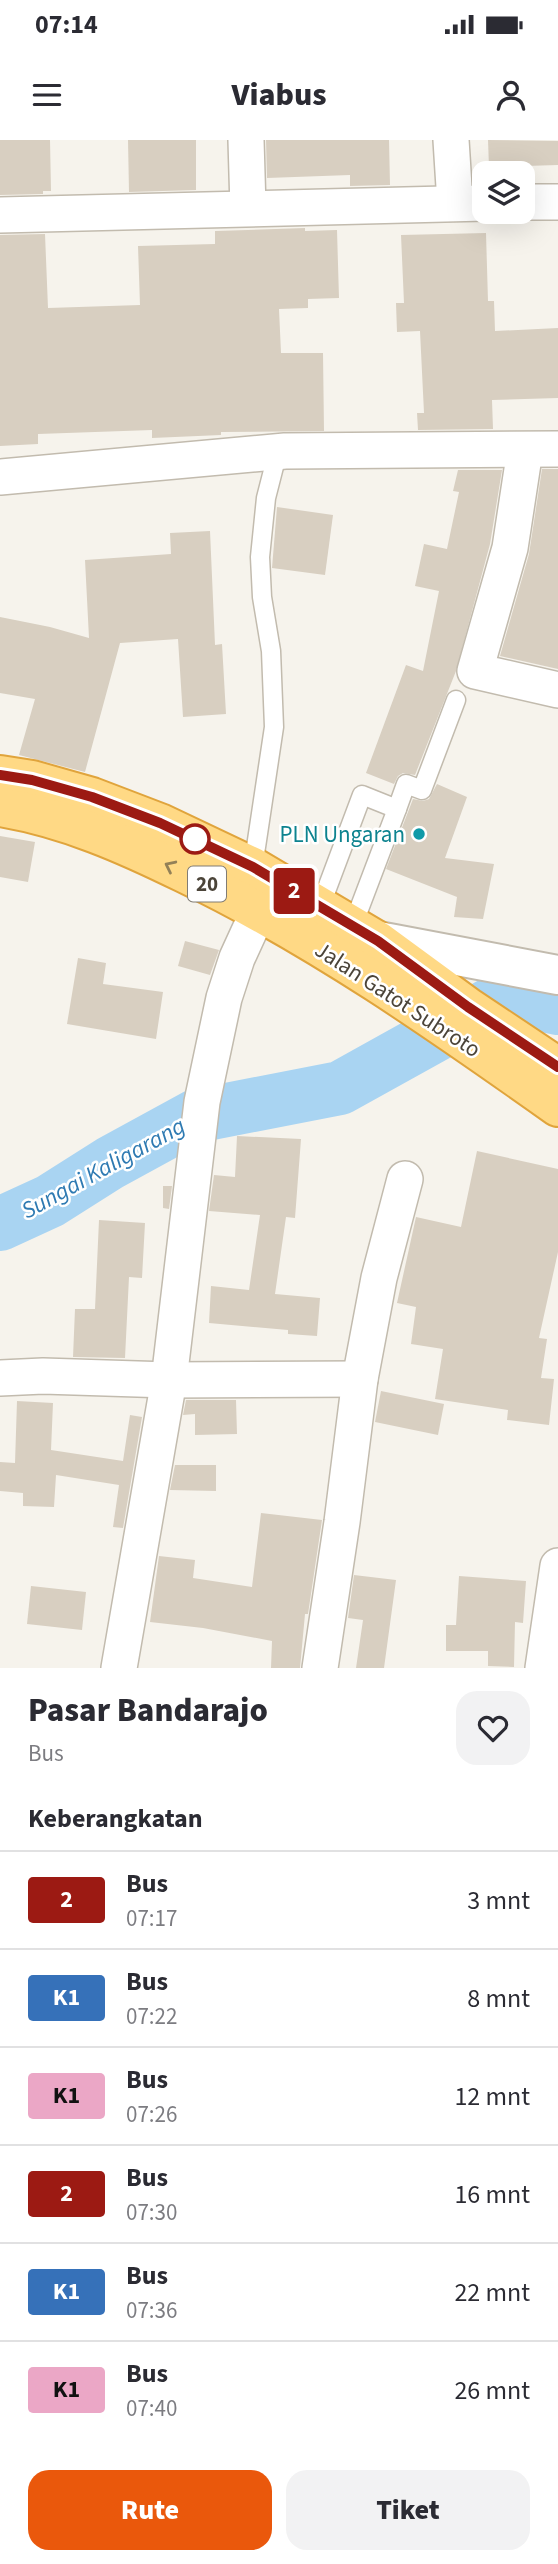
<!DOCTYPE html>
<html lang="id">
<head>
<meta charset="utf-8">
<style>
  :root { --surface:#fff; --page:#f2f2f3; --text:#2b2b33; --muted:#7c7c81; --line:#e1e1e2; --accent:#ea580c }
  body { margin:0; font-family:"Source Sans 3",sans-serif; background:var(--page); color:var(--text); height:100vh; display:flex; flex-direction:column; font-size:26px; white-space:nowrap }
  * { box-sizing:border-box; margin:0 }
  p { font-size:23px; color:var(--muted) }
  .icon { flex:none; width:38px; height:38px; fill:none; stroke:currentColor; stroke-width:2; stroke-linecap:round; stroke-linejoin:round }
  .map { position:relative; height:1528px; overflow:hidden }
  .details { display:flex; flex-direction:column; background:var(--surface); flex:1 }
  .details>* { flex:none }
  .badge { padding:0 14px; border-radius:5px; font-size:24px; line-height:46px }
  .buttons { position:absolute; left:472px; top:21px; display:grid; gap:14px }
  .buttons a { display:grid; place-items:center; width:63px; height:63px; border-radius:14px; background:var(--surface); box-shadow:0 7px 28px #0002; font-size:35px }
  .map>.badge { position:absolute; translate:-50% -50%; box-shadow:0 0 0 4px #fff }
  h2 { padding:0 28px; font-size:26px; line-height:63px }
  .round { display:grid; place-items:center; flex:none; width:74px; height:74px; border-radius:21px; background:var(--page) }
  .headline { display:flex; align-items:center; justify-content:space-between; height:119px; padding:0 28px }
  h1 { font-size:33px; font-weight:800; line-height:52px }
  .cta { display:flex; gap:14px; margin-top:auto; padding:14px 28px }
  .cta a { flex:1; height:80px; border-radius:21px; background:var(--accent); color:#fff; font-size:28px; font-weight:800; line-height:80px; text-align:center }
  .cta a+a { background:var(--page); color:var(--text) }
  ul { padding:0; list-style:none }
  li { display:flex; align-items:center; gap:21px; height:98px; padding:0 28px; border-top:2px solid var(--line) }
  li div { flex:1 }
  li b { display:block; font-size:26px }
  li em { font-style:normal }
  li .badge { min-width:77px; font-weight:700; text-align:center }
  .status { display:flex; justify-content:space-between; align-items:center; height:49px; padding:0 35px; background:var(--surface); direction:ltr }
  .status svg { height:19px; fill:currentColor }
  header { display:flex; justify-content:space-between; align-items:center; height:91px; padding:0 28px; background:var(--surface); font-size:32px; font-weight:800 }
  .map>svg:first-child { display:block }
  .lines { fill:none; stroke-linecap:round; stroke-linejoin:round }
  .river { stroke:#a9d4f2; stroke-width:54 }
  .building { fill:#d8cfc1 }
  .service-casing { stroke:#c2bbae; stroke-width:21 }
  .minor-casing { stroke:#c2bbae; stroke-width:38 }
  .tertiary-casing { stroke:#c2bbae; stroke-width:42 }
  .trunk-casing { stroke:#e0a43c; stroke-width:42 }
  .service { stroke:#fff; stroke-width:18 }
  .minor { stroke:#fff; stroke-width:35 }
  .tertiary { stroke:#fff; stroke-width:38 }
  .trunk { stroke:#ffd985; stroke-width:38 }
  .oneway { stroke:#938057 }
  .line-casing { stroke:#fff; stroke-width:16 }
  .line { stroke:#9c1a13; stroke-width:10 }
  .culture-dot { fill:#0f9aa8; stroke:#fff; stroke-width:2.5 }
  .stop-dot { fill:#fff; stroke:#9c1a13; stroke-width:3.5 }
  .labels { text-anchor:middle; stroke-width:5; stroke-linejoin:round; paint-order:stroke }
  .shield { fill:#fff; stroke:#817c74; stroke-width:2 }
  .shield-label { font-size:21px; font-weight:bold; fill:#4b4439 }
  .culture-label { font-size:23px; fill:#0d838f; stroke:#fff; text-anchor:end }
  .street-label { font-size:23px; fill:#4b4439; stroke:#fff }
  .water-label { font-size:24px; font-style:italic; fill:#2e7ab2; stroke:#fff }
</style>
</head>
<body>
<div class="status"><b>07:14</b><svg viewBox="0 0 49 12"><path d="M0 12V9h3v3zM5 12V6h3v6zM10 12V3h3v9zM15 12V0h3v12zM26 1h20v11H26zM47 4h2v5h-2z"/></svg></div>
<header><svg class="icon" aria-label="menu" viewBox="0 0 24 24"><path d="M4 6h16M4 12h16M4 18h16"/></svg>Viabus<svg class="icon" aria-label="person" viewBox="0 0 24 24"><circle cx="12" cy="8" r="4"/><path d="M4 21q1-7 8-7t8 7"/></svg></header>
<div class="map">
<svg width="558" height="1528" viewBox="0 0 558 1528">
  <rect width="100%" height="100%" fill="#f6f3ec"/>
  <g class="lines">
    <polyline class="river" points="0,1084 50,1061 110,1023 196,976 340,948 504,857 558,868"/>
  </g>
  <g class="building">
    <polygon points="0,0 50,0 51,51 43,51 43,54 0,55"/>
    <polygon points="128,0 196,0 196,50 129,52"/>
    <polygon points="266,0 389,0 390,45 350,46 350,35 267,38"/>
    <polygon points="488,0 558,1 558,25 489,27"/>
    <polygon points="305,88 305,91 337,90 339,158 308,159 308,168 279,169 281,213 323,213 324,291 221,292 221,295 152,298 152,290 38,294 38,304 0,306 0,95 45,94 48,168 140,165 138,106 215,104 215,91"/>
    <polygon points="486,93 488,161 494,161 495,191 558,188 558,258 492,260 493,289 418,290 417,273 424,273 420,191 397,192 396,163 404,163 401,95"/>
    <polygon points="542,329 558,329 558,529 500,516 529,414"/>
    <polygon points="458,330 502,330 490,404 456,531 415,635 403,633 398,636 394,644 366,633 406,525 423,531 439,451 415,446 424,404 447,409 459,352 453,351"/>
    <polygon points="277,367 333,375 325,435 272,428"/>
    <polygon points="210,391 215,505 222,504 226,574 183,577 178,499 120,503 85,632 19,615 35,559 0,553 0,477 50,487 89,498 85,420 171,414 170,393"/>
    <polygon points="437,644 467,657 445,718 494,724 483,779 454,777 457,757 386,729 413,659 423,661 429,659"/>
    <polygon points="0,696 35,702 28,742 0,737"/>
    <polygon points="185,801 219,810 210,835 178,826"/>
    <polygon points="78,818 106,823 103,844 163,852 156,899 67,884"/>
    <polygon points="237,996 301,999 295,1078 286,1077 275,1154 320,1158 317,1196 288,1194 288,1190 209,1183 211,1146 249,1150 260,1075 209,1071 214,1035 235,1037"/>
    <polygon points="477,1011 558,1029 558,1112 539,1198 547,1199 541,1238 554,1239 549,1285 507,1280 508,1270 435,1259 443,1209 411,1204 416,1167 397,1163 416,1077 461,1087"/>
    <polygon points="163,1046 172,1046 169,1069 163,1068"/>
    <polygon points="99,1080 145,1083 142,1138 129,1137 125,1218 73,1217 75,1169 95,1169"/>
    <polygon points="381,1251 444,1264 438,1295 375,1282"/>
    <polygon points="186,1260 236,1260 237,1294 195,1295 195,1274 183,1275"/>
    <polygon points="17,1261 53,1263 51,1310 123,1321 130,1275 142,1277 123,1388 113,1387 119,1345 56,1335 54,1367 23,1366 23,1353 0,1351 0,1322 15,1323"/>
    <polygon points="175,1325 216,1325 216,1351 170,1350"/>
    <polygon points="261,1373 322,1380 308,1474 305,1474 300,1528 271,1528 272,1501 203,1488 150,1482 159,1416 195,1420 193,1438 252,1447"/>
    <polygon points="354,1435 396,1440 384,1528 356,1528 363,1480 348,1478"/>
    <polygon points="459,1436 526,1441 523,1483 515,1482 514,1527 488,1526 488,1511 446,1511 446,1485 456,1485"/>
    <polygon points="31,1446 86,1452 82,1490 27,1484"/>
  </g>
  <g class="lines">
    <defs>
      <g id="service">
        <polyline points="397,669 406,644 422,650 456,560"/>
        <polyline points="253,727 274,587 271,511 262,457 260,417 266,358 278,311"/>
        <polyline points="320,767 362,655 397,669 353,785"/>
      </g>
      <g id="minor">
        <polyline points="246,0 248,68"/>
        <polyline points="451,0 455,63"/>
        <polyline points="523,62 558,62"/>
        <polyline points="0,75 485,63"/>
        <polyline points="525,310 510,408 475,531 558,550"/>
        <polyline points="0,337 285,311 558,309"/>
        <polyline points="0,1238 43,1236 169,1240 360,1239"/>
        <polyline points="119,1528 169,1240 202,962 224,858 237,818 259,770"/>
        <polyline points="320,1528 342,1382 360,1239 379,1138 405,1039"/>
        <polyline points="543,1528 558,1426"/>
      </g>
      <polyline id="tertiary" points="378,801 558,835"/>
      <g id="trunk">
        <polyline points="0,635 32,640 92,657 160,683 253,727 378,801 468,867 558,927"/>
        <path d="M0,667C66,678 125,704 184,733C317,797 438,882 558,967"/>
      </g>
    </defs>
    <use href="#service" class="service-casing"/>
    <use href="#minor" class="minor-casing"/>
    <use href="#tertiary" class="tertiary-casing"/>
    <use href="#trunk" class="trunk-casing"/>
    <use href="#service" class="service"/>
    <use href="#minor" class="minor"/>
    <use href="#tertiary" class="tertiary"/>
    <use href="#trunk" class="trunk"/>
  </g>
  <defs><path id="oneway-chevron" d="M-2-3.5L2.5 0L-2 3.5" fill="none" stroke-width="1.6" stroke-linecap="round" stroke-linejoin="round" transform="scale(1.75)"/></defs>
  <use class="oneway" href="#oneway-chevron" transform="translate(170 726) rotate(-154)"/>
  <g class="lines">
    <defs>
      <polyline id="line" points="0,635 32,640 92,657 160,683 253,727 378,801 468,867 558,927"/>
    </defs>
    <use href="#line" class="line-casing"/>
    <use href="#line" class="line"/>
  </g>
  <circle class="culture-dot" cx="419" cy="694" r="7"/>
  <circle class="stop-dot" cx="195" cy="699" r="14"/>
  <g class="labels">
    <rect class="shield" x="188" y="726.5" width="38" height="35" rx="5"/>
    <g class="shield-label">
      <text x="207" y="751">20</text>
    </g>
    <g class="culture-label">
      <text x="405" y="702">PLN Ungaran</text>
    </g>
    <g class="street-label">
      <text transform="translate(398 859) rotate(33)" y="8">Jalan Gatot Subroto</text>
    </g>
    <g class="water-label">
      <text transform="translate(103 1028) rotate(-29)" y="8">Sungai Kaligarang</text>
    </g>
  </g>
</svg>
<div class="buttons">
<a><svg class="icon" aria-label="layers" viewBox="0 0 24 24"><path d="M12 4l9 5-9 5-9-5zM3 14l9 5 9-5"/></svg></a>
</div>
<b class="badge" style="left:294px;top:751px;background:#9c1a13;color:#fff">2</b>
</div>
<section class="details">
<div class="headline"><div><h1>Pasar Bandarajo</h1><p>Bus</p></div><a class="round"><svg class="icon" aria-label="heart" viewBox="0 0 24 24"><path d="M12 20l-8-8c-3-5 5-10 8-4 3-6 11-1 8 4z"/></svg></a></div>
<h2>Keberangkatan</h2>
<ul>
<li><span class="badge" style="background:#9c1a13;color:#fff">2</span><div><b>Bus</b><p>07:17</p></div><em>3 mnt</em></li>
<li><span class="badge" style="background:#3671b9;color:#fff">K1</span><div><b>Bus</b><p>07:22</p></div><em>8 mnt</em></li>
<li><span class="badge" style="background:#eba7c6;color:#111">K1</span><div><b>Bus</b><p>07:26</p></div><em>12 mnt</em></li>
<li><span class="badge" style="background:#9c1a13;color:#fff">2</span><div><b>Bus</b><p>07:30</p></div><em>16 mnt</em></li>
<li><span class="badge" style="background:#3671b9;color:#fff">K1</span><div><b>Bus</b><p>07:36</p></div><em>22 mnt</em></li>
<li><span class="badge" style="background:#eba7c6;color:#111">K1</span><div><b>Bus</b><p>07:40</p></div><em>26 mnt</em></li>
</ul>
<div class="cta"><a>Rute</a><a>Tiket</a></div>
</section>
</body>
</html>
